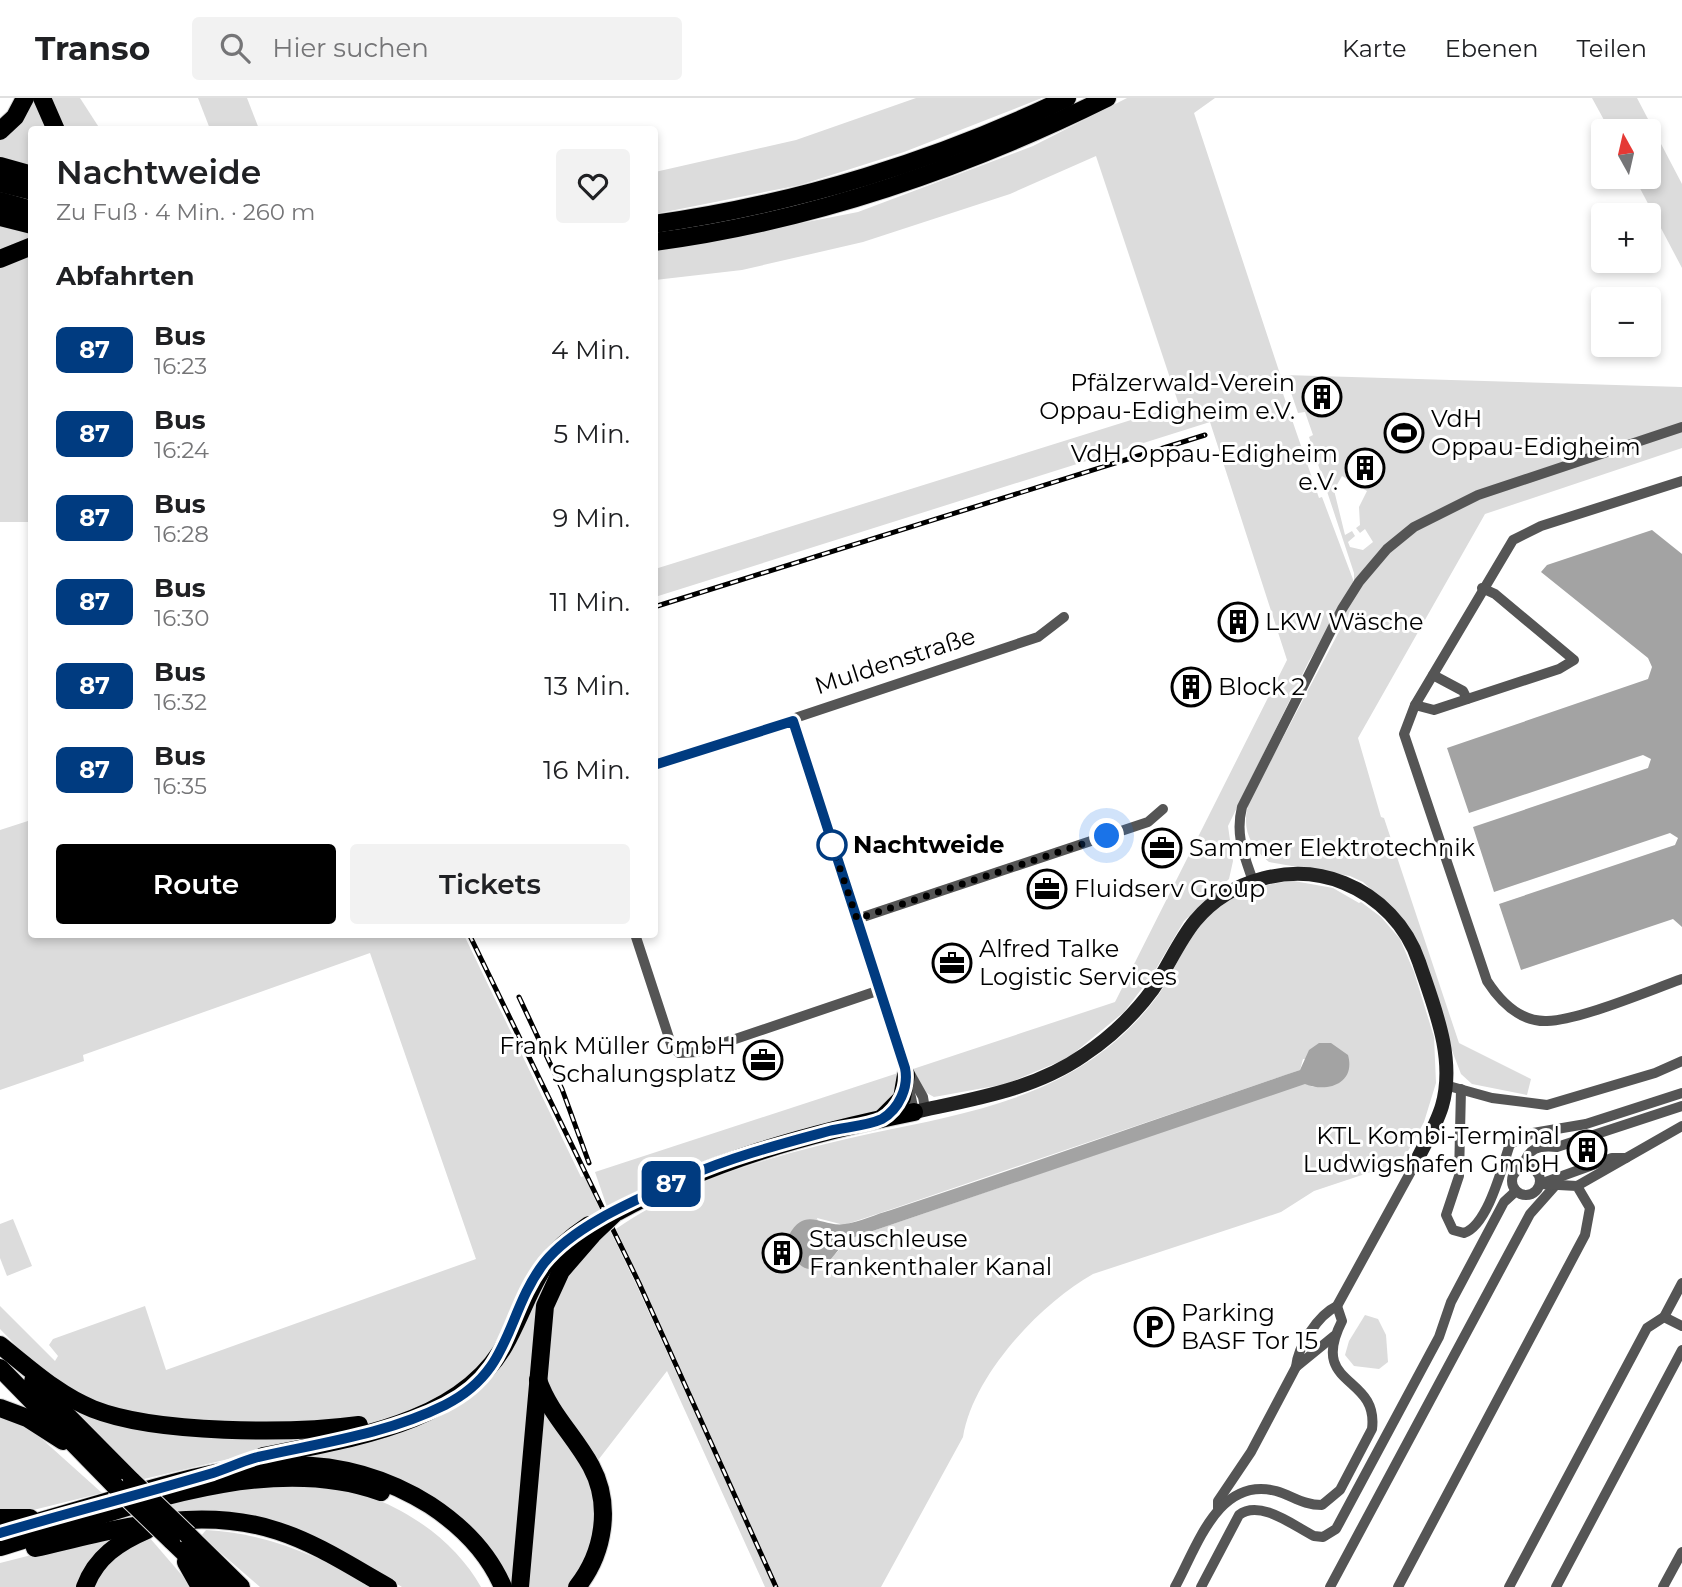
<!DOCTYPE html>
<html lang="de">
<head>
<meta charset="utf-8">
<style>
  :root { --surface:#fff; --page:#f2f2f2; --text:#202124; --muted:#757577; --line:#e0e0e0; --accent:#000 }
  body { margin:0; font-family:Montserrat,sans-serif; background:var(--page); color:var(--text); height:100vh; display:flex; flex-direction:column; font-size:26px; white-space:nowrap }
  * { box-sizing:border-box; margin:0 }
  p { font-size:23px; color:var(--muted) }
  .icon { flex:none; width:38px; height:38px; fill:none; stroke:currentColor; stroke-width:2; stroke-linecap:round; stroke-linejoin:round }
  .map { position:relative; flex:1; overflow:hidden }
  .details { position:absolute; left:28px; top:28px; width:630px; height:812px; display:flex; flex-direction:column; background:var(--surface); border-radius:7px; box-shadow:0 4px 10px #0003 }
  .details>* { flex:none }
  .badge { padding:0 14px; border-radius:10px; font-size:24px; line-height:46px }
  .needle { width:46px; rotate:352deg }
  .controls { position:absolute; left:1591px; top:21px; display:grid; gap:14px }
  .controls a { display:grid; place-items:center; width:70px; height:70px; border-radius:7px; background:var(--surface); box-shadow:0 4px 10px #0003; font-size:35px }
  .you { position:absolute; width:35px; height:35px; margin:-18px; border:5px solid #fff; border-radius:50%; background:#1a73e8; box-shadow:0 0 0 10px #1a73e833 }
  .map>.badge { position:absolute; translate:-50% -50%; box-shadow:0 0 0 4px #fff }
  h2 { padding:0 28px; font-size:26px; line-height:63px }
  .round { display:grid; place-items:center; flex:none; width:74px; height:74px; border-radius:7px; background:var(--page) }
  .headline { display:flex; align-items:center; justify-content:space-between; height:119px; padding:0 28px }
  h1 { font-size:33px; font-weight:600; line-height:52px }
  .cta { display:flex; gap:14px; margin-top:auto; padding:14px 28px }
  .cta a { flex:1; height:80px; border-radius:7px; background:var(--accent); color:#fff; font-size:28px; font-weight:600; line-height:80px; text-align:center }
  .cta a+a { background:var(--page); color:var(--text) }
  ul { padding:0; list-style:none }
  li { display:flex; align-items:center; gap:21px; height:84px; padding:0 28px }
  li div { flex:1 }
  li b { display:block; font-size:26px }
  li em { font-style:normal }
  li .badge { min-width:77px; font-weight:700; text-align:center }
  header { display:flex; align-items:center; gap:42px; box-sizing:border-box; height:98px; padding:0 35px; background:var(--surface); border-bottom:2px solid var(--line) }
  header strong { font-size:33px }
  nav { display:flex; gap:38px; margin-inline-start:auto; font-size:24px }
  .search { width:490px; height:63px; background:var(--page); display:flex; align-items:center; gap:18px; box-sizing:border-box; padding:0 24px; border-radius:7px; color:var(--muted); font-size:26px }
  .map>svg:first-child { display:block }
  .green { fill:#dcdcdc; fill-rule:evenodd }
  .water { fill:#a3a3a3 }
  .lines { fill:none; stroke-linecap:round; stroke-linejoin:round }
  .highway-casing { stroke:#dbdbdb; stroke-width:20 }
  .street { stroke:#555; stroke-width:10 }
  .secondary { stroke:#222; stroke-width:14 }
  .highway { stroke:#000; stroke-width:18 }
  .rail-casing { stroke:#000; stroke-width:5 }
  .rail { stroke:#fff; stroke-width:2.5; stroke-dasharray:8; stroke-linecap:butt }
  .highway-bridge-casing { stroke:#dbdbdb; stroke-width:20; stroke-linecap:butt }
  .highway-bridge { stroke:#000; stroke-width:18 }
  .line-casing { stroke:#fff; stroke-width:16 }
  .line { stroke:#003b80; stroke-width:10 }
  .walk { stroke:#000; stroke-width:7; stroke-dasharray:0 12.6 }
  .stop-dot { fill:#fff; stroke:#003b80; stroke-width:3.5 }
  .labels { text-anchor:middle; stroke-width:6; stroke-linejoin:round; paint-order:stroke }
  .poi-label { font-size:24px; fill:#000; stroke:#fff; text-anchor:start }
  .street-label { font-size:24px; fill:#000; stroke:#fff }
  .stop-label { font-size:24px; font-weight:bold; fill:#000; stroke:#fff; text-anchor:start }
</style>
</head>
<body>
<header>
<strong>Transo</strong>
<div class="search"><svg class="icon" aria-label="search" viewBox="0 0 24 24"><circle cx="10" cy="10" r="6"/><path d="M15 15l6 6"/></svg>Hier suchen</div>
<nav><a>Karte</a><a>Ebenen</a><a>Teilen</a></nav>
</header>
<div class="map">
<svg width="1682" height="1489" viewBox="0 0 1682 1489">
  <rect width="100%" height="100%" fill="#fff"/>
  <g class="green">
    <polygon points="29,0 37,0 51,31 32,32 31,71 0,61 0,38"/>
    <polygon points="50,0 80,0 100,31 64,31"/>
    <polygon points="198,0 247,0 259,31 210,31"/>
    <polygon points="916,0 1042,0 904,54 800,87 655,116 655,74 796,42"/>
    <path d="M1127,0H1215L1194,15L1280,276L1283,283L1279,284L1319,400L1322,399L1354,484V475L1309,339L1313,337L1305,314L1298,315L1285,277L1682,289V350L1485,416L1358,640L1381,719L1384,720L1459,945L1531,981L1527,997L1472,986L1461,976L1401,819L1363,784L1350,778L1269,764C1249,748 1241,729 1249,704L1343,526L1334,521L1309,563L1228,728L1233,763L1229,781L1184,823L1153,876L1124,914L1068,960L1006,986L934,999L925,994L913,971L1115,904L1287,562L1210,324L655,499V471L1179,307L1096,58L1010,96L863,144L742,172L655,182L654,154L858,114L1033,48ZM1342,378L1367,393L1359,409L1360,427L1356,430L1360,435L1365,431L1373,444L1363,452L1350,449L1348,444L1355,438L1352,433L1345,437L1334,392Z"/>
    <polygon points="1592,0 1637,0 1682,86 1682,170 1634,79 1648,79 1648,33 1610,33"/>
    <polygon points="0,126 31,134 31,145 0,157"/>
    <polygon points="31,159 31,424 0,424 0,171"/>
    <path d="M31,722L32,836L464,837L581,1079L584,1078L636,1186L774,1489H765L667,1273L592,1370L603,1405L577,1489H510C481,1401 382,1386 305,1360L301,1344L144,1381L74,1314L88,1301L35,1267L0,1231V1208L55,1263L58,1258L49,1247L53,1241L145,1208L166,1272L476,1161L370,855L83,957L84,963L0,992V732Z"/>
    <path d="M1294,783L1333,790L1359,805L1361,804L1381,819L1400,841L1414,874L1434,939L1436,985L1424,1024L1407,1055L1395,1066L1314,1093L1281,1114L1093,1176C1040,1206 973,1277 963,1339L881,1489H779L616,1131C692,1078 783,1055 873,1035C944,1020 1021,1007 1083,967C1114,948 1143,920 1163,890C1174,874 1180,855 1191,839C1215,804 1252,786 1294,783ZM1303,961L1349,963L1346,978L1313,989L1305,985L849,1141L830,1162L817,1120L844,1127L895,1110L1300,972Z"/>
    <polygon points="898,975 901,987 885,1011 607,1109 595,1074"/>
    <polygon points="13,1121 32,1168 7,1178 0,1160 0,1126"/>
    <polygon points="1365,1217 1378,1221 1386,1237 1388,1264 1379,1271 1354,1268 1345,1257 1349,1243"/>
    <polygon points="0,1317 33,1333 102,1395 25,1414 0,1414"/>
    <path d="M262,1388C282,1388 302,1386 322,1388C385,1394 451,1435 481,1489H402L319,1441L179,1415L169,1406Z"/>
    <path d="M206,1432C267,1435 321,1459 373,1489H260L201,1438Z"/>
    <polygon points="118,1435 149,1439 192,1489 0,1489 0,1465"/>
  </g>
  <g class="water">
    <polygon points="1652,432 1682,456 1682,829 1673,821 1521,872 1499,806 1675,747 1678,740 1670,735 1494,794 1473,729 1648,670 1651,661 1643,657 1469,715 1447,650 1648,581 1652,569 1648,560 1541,474 1547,467"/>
    <path d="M1319,945H1331L1348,957C1356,986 1327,995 1305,986L849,1141C841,1147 837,1155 830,1162C807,1184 788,1162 789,1137C806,1107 822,1130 845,1126C860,1124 876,1116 891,1112C1028,1067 1164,1018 1300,972L1309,952Z"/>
  </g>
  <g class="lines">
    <defs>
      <g id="highway">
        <polyline points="42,0 56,32"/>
        <polyline points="0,33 15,19 25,0"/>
        <polyline points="0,68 32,77"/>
        <polyline points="0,85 32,93"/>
        <polyline points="0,103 32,112"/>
        <polyline points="0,119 32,127"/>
        <path d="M654,126C796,106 939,62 1067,0"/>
        <path d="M654,144C812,123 965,70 1107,0"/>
        <polyline points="0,161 32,148"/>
        <polyline points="882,1020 902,1000 906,977"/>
        <path d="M615,1115C709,1063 810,1035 914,1014"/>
        <path d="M0,1247C29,1270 58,1297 93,1311C156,1336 292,1336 359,1327"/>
        <polyline points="0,1270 115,1388"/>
        <path d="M538,1282C550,1316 574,1337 591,1368C612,1407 604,1455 577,1489"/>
        <polyline points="33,1283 132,1383"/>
        <polyline points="0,1310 27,1320 63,1343"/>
        <path d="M263,1358C348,1341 465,1326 508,1241C536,1187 534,1164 589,1127"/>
        <polyline points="0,1420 30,1420"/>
        <path d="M0,1435C44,1422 89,1409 133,1396C237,1366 332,1345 430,1407C462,1428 488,1454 503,1489"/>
        <polyline points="188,1437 241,1489"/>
        <polyline points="171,1442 220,1489"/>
        <path d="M0,1449C115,1415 262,1351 381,1394"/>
        <path d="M35,1450C114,1432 197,1406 278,1433C318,1446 352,1469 388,1489"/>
        <polyline points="186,1464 200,1489"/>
        <path d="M85,1489C96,1459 119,1444 147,1432"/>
        <polyline points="520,1489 545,1208 561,1173 593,1136"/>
      </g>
    </defs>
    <use href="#highway" class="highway-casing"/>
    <g class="street">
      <path d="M1682,383L1541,428L1513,442L1415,607L1404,636L1487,883C1500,903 1520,924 1547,923C1580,922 1648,893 1682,881"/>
      <polyline points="1433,577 1463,593 1467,601"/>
      <polyline points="1415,607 1434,612 1559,571 1574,562 1495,496 1482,490"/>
      <polyline points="793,623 905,970 914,1014"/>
      <polyline points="654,667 1038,539 1064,519"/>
      <path d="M1253,783C1244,757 1235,737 1242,709L1342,511L1359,484L1387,451L1414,429L1478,397L1682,329"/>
      <polyline points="857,821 1148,724 1163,711"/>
      <polyline points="635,836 672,949 679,955 697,954 880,892"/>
      <polyline points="909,974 923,999 925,1011"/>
      <polyline points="1445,987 1492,1000 1547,1007 1655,975 1682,963"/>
      <path d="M1461,991L1459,1078L1446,1117L1453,1132L1464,1135C1488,1127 1502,1069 1510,1046L1533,1035L1586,1026L1682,995"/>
      <circle cx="1526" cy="1083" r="14"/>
      <path d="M1523,1069C1528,1050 1538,1047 1557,1049L1682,1008"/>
      <polyline points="1540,1086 1612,1060 1626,1060"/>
      <polyline points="1577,1088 1682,1028"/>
      <polyline points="1664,1219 1682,1228"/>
      <path d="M1296,1269C1298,1248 1318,1217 1337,1208L1415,1066"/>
      <polyline points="1218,1410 1218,1403 1251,1354 1296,1269 1334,1238"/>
      <path d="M1175,1489C1197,1449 1218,1378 1276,1393C1293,1398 1303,1407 1322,1407L1340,1392L1372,1331C1379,1276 1308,1290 1342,1223L1337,1208"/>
      <path d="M1201,1489L1239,1417C1260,1401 1294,1428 1314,1438L1323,1439L1336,1431L1439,1239L1451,1204L1504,1104L1516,1093"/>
      <polyline points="1330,1489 1530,1116 1554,1089"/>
      <polyline points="1398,1489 1585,1137 1590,1110 1577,1088 1540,1086"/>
      <polyline points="1509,1489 1647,1230 1664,1219 1682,1185"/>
      <polyline points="1556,1489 1682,1252"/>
      <polyline points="1663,1489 1682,1454"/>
    </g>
    <path class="secondary" d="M914,1014C973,1001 1034,992 1084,957C1111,939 1134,917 1153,891C1168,869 1178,844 1195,823C1230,781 1293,764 1344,785C1379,799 1407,828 1419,864C1434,909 1456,960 1442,1008C1436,1028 1424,1047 1415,1066"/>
    <use href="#highway" class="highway"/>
    <defs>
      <g id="rail">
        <polyline points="654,509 1205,337"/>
        <polyline points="469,836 639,1185 776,1489"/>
        <polyline points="519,899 562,991 589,1065"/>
      </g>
    </defs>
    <use href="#rail" class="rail-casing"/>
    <use href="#rail" class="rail"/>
    <defs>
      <g id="highway-bridge">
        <polyline points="593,1136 615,1115"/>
        <polyline points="132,1383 188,1437"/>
        <polyline points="115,1388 171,1442"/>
      </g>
    </defs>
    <use href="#highway-bridge" class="highway-bridge-casing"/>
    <use href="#highway-bridge" class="highway-bridge"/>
  </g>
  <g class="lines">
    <defs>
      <path id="line" d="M0,1435C71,1414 142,1396 213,1375C228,1370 243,1363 258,1359C320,1345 387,1336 445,1307C513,1273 505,1216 544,1165C575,1126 641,1100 686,1079C731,1059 781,1046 829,1033C845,1029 867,1028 882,1021C899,1011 909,989 905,970L793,623L654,667"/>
    </defs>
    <use href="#line" class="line-casing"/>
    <use href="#line" class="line"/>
    <polyline class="walk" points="832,747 857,821 1107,738"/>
  </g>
  <defs>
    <symbol id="building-ring" viewBox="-11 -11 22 22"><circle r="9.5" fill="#fff" stroke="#000" stroke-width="1.5"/><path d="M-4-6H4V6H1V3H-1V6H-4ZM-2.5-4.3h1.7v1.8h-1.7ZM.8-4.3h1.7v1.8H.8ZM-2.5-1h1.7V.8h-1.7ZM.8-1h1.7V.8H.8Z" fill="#000"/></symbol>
    <symbol id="stadium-ring" viewBox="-11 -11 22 22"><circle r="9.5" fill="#fff" stroke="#000" stroke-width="1.5"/><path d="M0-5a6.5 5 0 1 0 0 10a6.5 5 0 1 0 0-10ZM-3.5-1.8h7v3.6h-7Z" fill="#000"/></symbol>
    <symbol id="office-ring" viewBox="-11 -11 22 22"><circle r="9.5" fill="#fff" stroke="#000" stroke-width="1.5"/><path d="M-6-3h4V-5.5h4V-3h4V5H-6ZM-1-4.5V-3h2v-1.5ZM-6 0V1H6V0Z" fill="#000"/></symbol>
    <symbol id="parking-ring" viewBox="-11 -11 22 22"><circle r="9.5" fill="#fff" stroke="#000" stroke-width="1.5"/><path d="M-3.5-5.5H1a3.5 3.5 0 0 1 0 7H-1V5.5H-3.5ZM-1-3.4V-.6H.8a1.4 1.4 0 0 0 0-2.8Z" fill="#000"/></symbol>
  </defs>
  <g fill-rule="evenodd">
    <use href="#building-ring" x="1300" y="277" width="44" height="44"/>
    <use href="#stadium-ring" x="1382" y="313" width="44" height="44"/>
    <use href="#building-ring" x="1343" y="348" width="44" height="44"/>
    <use href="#building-ring" x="1216" y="502" width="44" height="44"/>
    <use href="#building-ring" x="1169" y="567" width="44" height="44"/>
    <use href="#office-ring" x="1140" y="728" width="44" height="44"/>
    <use href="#office-ring" x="1025" y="769" width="44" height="44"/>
    <use href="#office-ring" x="930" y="843" width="44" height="44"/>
    <use href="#office-ring" x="741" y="940" width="44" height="44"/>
    <use href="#building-ring" x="1565" y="1030" width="44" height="44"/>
    <use href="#building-ring" x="760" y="1133" width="44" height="44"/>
    <use href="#parking-ring" x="1132" y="1207" width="44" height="44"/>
  </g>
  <circle class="stop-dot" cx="832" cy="747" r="14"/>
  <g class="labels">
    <g class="poi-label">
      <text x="1295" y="293" text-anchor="end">Pfälzerwald-Verein<tspan x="1295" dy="28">Oppau-Edigheim e.V.</tspan></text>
      <text x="1431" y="329">VdH<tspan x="1431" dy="28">Oppau-Edigheim</tspan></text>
      <text x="1338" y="364" text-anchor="end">VdH Oppau-Edigheim<tspan x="1338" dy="28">e.V.</tspan></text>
      <text x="1265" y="532">LKW Wäsche</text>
      <text x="1218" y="597">Block 2</text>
      <text x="1189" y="758">Sammer Elektrotechnik</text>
      <text x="1074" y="799">Fluidserv Group</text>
      <text x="979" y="859">Alfred Talke<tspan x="979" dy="28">Logistic Services</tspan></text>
      <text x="736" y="956" text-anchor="end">Frank Müller GmbH<tspan x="736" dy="28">Schalungsplatz</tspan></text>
      <text x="1560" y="1046" text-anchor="end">KTL Kombi-Terminal<tspan x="1560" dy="28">Ludwigshafen GmbH</tspan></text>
      <text x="809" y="1149">Stauschleuse<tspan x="809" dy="28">Frankenthaler Kanal</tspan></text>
      <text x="1181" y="1223">Parking<tspan x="1181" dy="28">BASF Tor 15</tspan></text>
    </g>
    <g class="street-label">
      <text transform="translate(895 563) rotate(-18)" y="8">Muldenstraße</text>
    </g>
    <g class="stop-label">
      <text x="853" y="755">Nachtweide</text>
    </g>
  </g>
</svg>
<div class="controls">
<a><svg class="needle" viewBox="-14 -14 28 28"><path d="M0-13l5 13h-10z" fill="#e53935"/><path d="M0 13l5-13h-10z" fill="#757577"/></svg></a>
<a>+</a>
<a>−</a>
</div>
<div class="you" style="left:1107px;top:738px"></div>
<b class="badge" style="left:671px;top:1086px;background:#003b80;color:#fff">87</b>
<section class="details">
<div class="headline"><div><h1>Nachtweide</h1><p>Zu Fuß · 4 Min. · 260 m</p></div><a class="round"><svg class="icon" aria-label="heart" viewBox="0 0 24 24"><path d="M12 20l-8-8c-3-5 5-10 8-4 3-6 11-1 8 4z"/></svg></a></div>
<h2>Abfahrten</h2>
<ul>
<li><span class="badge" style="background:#003b80;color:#fff">87</span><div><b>Bus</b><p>16:23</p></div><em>4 Min.</em></li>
<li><span class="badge" style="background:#003b80;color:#fff">87</span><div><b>Bus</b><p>16:24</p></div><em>5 Min.</em></li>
<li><span class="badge" style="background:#003b80;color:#fff">87</span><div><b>Bus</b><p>16:28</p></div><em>9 Min.</em></li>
<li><span class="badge" style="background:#003b80;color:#fff">87</span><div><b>Bus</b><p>16:30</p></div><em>11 Min.</em></li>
<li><span class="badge" style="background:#003b80;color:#fff">87</span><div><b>Bus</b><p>16:32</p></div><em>13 Min.</em></li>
<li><span class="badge" style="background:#003b80;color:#fff">87</span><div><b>Bus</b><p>16:35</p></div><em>16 Min.</em></li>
</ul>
<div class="cta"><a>Route</a><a>Tickets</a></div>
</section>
</div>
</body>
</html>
